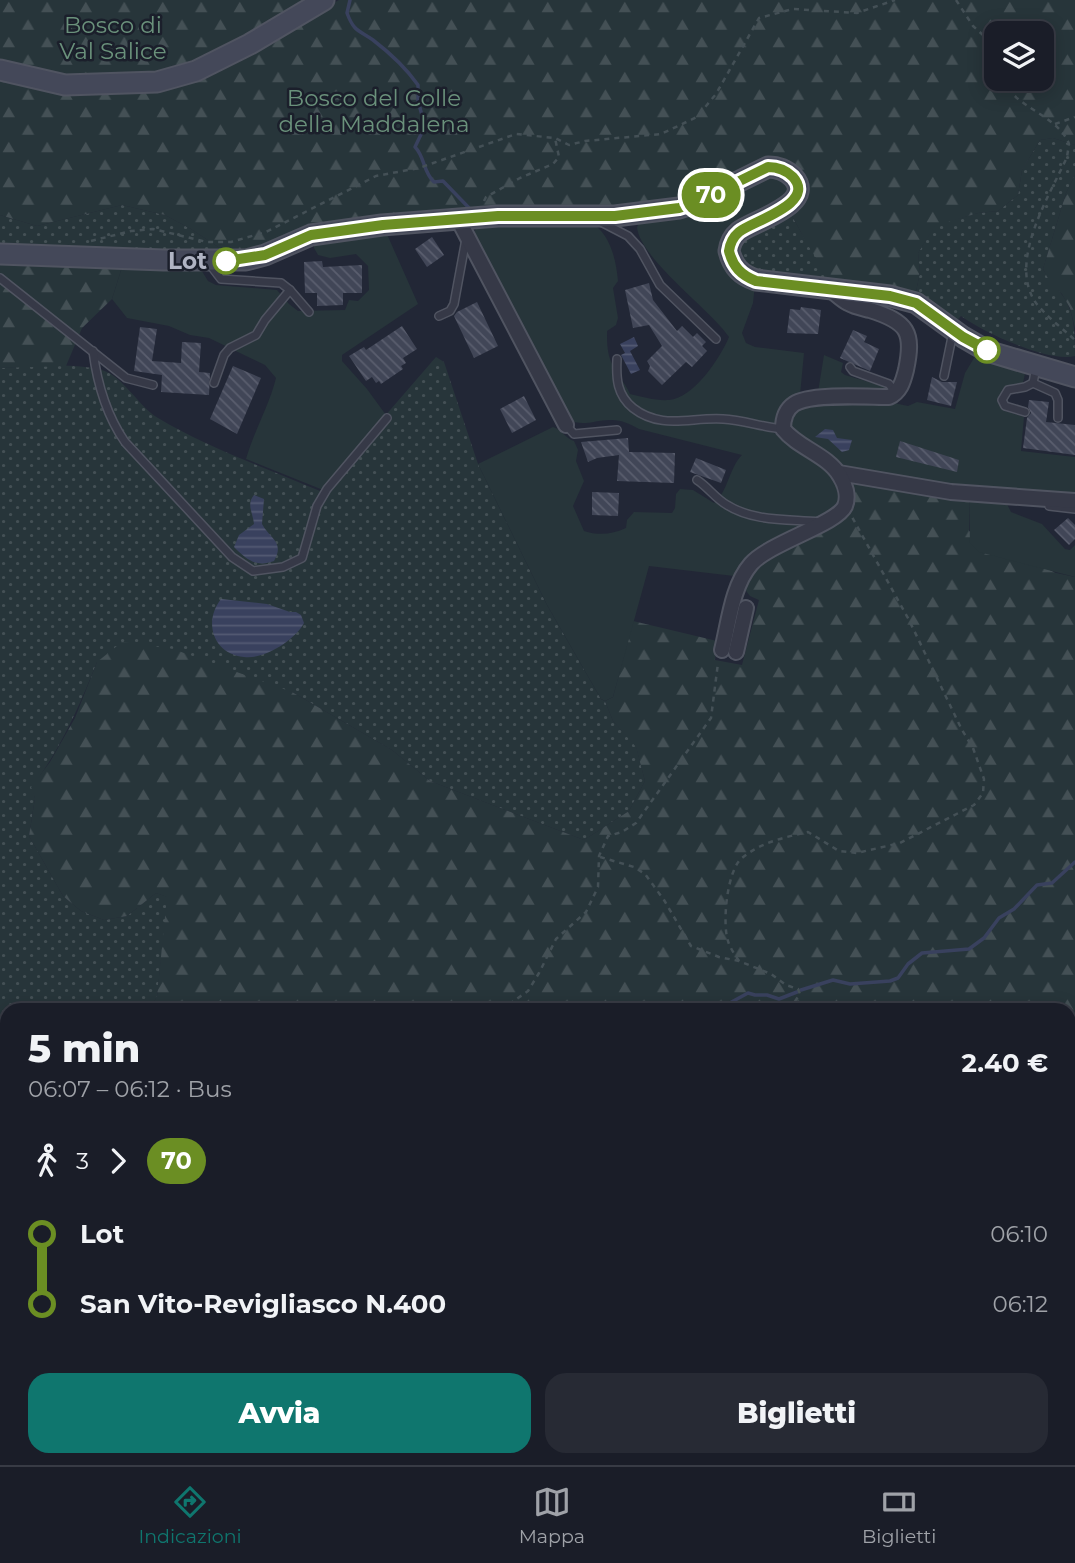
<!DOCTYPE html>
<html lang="it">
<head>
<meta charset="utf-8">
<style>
  :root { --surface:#1a1d28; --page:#272a34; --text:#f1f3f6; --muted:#9fa2a8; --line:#383b45; --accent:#0f766e }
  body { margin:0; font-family:Montserrat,sans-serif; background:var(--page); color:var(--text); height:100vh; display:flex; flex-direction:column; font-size:26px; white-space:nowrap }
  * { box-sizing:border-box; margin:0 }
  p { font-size:23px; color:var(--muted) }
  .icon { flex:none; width:38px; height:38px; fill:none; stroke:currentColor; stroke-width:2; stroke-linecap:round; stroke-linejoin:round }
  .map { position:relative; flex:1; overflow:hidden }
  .details { position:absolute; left:0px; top:1003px; width:1076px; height:464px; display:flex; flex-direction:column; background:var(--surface); border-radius:21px 21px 0 0; box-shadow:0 4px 18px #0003,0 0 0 2px var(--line) }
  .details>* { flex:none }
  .badge { padding:0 14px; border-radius:23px; font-size:24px; line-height:46px }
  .buttons { position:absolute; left:984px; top:21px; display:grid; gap:14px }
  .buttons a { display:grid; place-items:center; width:70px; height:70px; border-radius:14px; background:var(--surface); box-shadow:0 4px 18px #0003,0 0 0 2px var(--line); font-size:35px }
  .map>.badge { position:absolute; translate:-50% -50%; box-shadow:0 0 0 4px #fff }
  .legs { display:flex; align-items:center; gap:10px; height:77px; padding:0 28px; font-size:23px }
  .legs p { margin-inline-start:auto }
  .summary { display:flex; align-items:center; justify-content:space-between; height:119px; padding:0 28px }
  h1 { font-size:38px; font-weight:800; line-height:52px }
  .primary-button { display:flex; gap:14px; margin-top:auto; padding:14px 28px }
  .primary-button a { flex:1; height:80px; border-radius:21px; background:var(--accent); color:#fff; font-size:28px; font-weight:800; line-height:80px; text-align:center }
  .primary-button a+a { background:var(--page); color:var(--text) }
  ul { padding:0 28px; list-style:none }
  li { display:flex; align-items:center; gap:24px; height:70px; font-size:26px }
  li i { display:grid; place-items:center; width:10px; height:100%; margin:0 9px; background:currentColor }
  li i::after { content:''; width:18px; height:18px; margin:-9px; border:5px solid; border-radius:50%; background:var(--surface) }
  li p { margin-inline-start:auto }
  li:first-child i { background:linear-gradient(#0000 50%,currentColor 0) }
  li:last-child i { background:linear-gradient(currentColor 50%,#0000 0) }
  .dock { display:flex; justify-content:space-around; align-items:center; height:98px; border-top:2px solid var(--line); background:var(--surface); font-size:19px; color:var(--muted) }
  .dock a { display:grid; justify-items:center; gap:4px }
  .dock .active { color:var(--accent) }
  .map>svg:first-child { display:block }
  .grass { fill:url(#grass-dots) }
  .forest { fill:url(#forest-firs); fill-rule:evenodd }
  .garden { fill:#27353a }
  .water { fill:url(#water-rules) }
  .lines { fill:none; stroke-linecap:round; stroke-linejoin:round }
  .stream { stroke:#39415e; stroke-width:3.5 }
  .building { fill:url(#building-back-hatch) }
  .lane-casing { stroke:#505461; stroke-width:10 }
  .street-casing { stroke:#505461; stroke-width:18 }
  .secondary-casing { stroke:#505461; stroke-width:23 }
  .path { stroke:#445056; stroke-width:2.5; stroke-dasharray:5 5; stroke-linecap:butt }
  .lane { stroke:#363947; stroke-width:7 }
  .street { stroke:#363947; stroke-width:14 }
  .secondary { stroke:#444859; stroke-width:19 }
  .line-1-casing { stroke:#fff; stroke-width:16 }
  .line-1 { stroke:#6b8e23; stroke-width:10 }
  .stop-1-dot { fill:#fff; stroke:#6b8e23; stroke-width:3.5 }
  .labels { text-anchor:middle; stroke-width:5; stroke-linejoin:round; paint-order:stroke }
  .park-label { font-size:23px; fill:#6a917b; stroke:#1b1f2b }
  .stop-label { font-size:23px; font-weight:bold; fill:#b0b4c3; stroke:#1b1f2b; text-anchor:end }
</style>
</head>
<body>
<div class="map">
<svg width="1075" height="1465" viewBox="0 0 1075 1465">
  <defs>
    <pattern id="grass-dots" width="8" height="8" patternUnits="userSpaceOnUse" patternTransform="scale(1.75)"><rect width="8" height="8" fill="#27353a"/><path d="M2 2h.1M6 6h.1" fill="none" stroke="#445055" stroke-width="1.8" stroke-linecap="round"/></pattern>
    <pattern id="forest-firs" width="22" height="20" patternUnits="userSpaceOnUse" patternTransform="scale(1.75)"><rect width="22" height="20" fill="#27353a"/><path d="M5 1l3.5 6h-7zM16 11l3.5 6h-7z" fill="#445055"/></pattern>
    <pattern id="water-rules" width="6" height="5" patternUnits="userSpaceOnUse" patternTransform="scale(1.75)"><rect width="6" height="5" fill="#39415e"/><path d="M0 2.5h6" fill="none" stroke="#535a73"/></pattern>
    <pattern id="building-back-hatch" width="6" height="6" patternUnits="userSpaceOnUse" patternTransform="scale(1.75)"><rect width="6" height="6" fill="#414657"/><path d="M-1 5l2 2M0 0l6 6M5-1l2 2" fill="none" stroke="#5a5e6e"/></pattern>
  </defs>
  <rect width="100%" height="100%" fill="#222736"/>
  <g class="grass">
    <path d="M1053,138L1075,145V175L1066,193L1043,269C1050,282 1055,285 1063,296C1075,313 1075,335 1075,356C1048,363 983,332 961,316L955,322L915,297L920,272L918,253L935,225L978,213L998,211L1018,195L1022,170L1040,140Z"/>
    <polygon points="122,205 165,215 191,229 232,256 0,247 0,215 37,226"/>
    <path d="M791,214C809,247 816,259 844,285L749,272C745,266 739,259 738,252C736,232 776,221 791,214Z"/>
    <path d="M436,357L444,362L478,464L547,605L601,699L605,701L613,721L636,746L645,781L629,811L584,840L430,781L392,750L292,692L97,662C79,707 61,748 32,787L35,798L29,836L63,896L81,911L104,920L127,916L156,893L168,897L157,996L150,1010H7V1098L0,1084V368C33,367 69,362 102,370C123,376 139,407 158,418C208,448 266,468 320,491Z"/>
    <polygon points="0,1156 7,1158 7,1249 0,1249"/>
  </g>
  <g class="forest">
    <polygon points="0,0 310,0 211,58 170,73 63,77 0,60"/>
    <path d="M339,0H1075V145L1053,138L1040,140L1022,170L1018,195L998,211L978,213L935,226L918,253L920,272L915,297C900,294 855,290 844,284C817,270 805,238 791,214C797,209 805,205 807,198C814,180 792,160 775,158C772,157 768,158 764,159L686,198L645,207L507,210L232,256L191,229L165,215L122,205L37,226L0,215V78L154,90L187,84L227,65ZM996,33H1041V79H996Z"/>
    <polygon points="1075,175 1075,328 1070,308 1062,294 1051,284 1043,269 1066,193"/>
    <polygon points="0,262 77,267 122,267 112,299 82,328 66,366 0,368"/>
    <path d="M849,480L969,497V531L1056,573L1075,577V1465H238L252,1460H1069V1010H150L157,996L167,897L156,893L127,916L104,920L81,911L63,896L29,836L35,798L31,787L50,762L75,718L97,662L122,642L173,649L292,692L392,750L430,781L584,840L629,811L645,781L636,747L613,721L605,701L613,697L633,621L717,641L715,660L742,665L759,600L750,596L744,588C752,558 794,541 820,529C826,526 834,524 841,521C849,516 852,507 855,498Z"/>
  </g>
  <g class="garden">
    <path d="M770,176C781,177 786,181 788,191L782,201L726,237L755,284L753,303L742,333L746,343L755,347L804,353L800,395L779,412L772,432C782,436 789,445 798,451C819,463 856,484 833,511L773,540L734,576L649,566L613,697L605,701L601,699L547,605L478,464L553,427C562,430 565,438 574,441L578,450L576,461L584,481L573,506L584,531C599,536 613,534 626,528L627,520L634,512L672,513L675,508L676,494L680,489L693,490L714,503C728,492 729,468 742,455L639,429C630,424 622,420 612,420C596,419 583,428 568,419L473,234L479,223L590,222C610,233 616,259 618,281L613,288L618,318L616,325L607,331C607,340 607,350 610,359C614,372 625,382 630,394C642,397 657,401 669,400C694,398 720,358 729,337C710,309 640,259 637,227L641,220Z"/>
    <path d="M386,232L418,304L342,355V361L367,389L386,415L323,490L246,459C254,431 269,406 276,378L265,365L209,338L190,335L169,326L127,318L112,299L122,267L200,268L208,281L216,285L277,290L289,304L298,311L345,310L349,300L358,301L369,290L368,266L356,254L330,258L318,255L314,248V240Z"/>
    <polygon points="977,353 1026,369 1023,383 1007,387 1001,393 1001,406 1005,411 1024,417 1021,451 1075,457 1075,496 994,493 845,469 793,434 791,419 795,411 815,403 894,403 908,406 917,402 955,409 965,373"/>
    <polygon points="824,355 843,363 841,372 845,375 883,386 885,388 885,391 818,392"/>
    <polygon points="969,497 1005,500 1011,512 1042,524 1065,549 1070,550 1075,545 1075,577 979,552 970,543"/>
  </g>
  <g class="water">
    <polygon points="634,337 638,346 630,351 640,370 631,374 621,355 625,353 620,344"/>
    <polygon points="825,429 833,430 837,438 852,440 849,450 842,452 828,439 815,437"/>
    <path d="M254,495L264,499L262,524C270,539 285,542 274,561C256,568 246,559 234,547L239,535L254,524C253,513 246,504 254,495Z"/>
    <path d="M221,599L267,604L290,612H296L301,615L304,623C295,640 264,660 244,657C213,654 203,622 221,599Z"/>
  </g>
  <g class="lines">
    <g class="stream">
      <path d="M350,0L347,13C354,32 359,30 373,40C390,53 406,68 418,85V101L425,126L415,147C425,157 423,172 434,182L443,181L472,211"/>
      <polyline points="801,990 833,980 850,984 890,981 898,978 908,964 922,953 969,949 984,938 999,918 1014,909 1037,885 1052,883 1075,862"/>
      <polyline points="717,1010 748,993 755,995 767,995 779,999 797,992"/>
      <polyline points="1069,1308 1075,1307"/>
      <polyline points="289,1460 292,1465"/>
      <polyline points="1020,1460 1024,1465"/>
      <polyline points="610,1465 637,1460"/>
      <polyline points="981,1465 985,1461 993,1460"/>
    </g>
  </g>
  <g class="building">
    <polygon points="432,237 444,255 427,267 415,249"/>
    <polygon points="322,261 323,267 362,265 362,293 343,293 343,305 317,306 317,293 305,293 304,262"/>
    <polygon points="649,283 653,300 677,331 682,326 693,337 697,333 706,342 702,346 707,351 692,367 686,362 662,385 648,371 650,366 647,361 662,346 649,325 633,328 625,290"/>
    <polygon points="477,302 498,346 474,358 454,316 457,312"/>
    <polygon points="801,307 821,310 818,334 787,333 790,309 800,310"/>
    <polygon points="402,326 417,349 403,358 406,363 401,366 403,369 381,384 379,381 376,383 372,377 366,381 349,356 364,347 366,350"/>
    <polygon points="140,327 157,329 152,361 181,363 182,342 201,343 199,372 210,373 209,395 161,392 162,375 134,371"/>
    <polygon points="853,330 867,336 864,342 879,349 870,371 840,358"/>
    <polygon points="233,366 261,378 237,434 210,419"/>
    <polygon points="932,377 942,382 957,382 951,406 927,400"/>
    <polygon points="524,396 536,420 512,433 500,409"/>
    <polygon points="1029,400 1049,402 1046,422 1075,425 1075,455 1023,448 1027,418 1031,413 1028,407"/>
    <polygon points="628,438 629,452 675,453 674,483 617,481 619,455 597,458 588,462 581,442"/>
    <polygon points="900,441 959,460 957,472 896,457"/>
    <polygon points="696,458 726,470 721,483 690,472"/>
    <polygon points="592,492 619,493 618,516 592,515"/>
    <polygon points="1068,518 1075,525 1075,539 1069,545 1054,530"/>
  </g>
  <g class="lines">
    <defs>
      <g id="lane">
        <polyline points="601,222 628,236 640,249 660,285 716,339"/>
        <polyline points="208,262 221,279 281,283 290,290 309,312"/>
        <polyline points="0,278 126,378 153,385"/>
        <polyline points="439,316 450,311 454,304 466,239"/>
        <path d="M93,351C97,382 107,416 125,442L232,557L253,571L283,567L302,558L317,506L327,489L387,418"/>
        <path d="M617,359C616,379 617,395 633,408C661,430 690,417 723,419C743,420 762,427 783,429"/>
        <polyline points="850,367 853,371 889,384 896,393"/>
        <polyline points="1036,367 1033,383 1055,393 1058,400 1058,418"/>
        <polyline points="944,376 953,332"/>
        <polyline points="214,383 224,355 230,348 256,335 265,320 290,290"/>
        <polyline points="1025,412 1005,406 1002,400 1008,390 1025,387 1033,383"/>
        <polyline points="566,425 574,434 617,430"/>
        <path d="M697,480C708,487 715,498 727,505C754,522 789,519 819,522"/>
        <polyline points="1049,506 1075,509"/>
        <polyline points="0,1093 7,1118"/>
        <polyline points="0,1151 7,1139"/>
        <polyline points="0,1414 7,1425"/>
        <polyline points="13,1465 19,1460"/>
      </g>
      <g id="street">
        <polyline points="458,219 566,425"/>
        <polyline points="839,473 951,492 1075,501"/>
        <path d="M722,650C729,622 732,586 751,564C769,543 837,524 845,506C849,496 845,484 840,476C828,455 798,448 783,429C783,419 785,410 794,404C810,393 867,397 889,397C900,392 903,382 906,370C914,332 908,322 870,310C862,308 855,307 848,303C842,300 836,294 831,290"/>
        <polyline points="736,652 746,608"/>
      </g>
      <g id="secondary">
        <polyline points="0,70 65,85 157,82 196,71 250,44 324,0"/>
        <path d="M0,254L164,260H246L265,255L311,235L382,225L498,216H615L679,208L695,203L768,167C778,167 786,170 793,177C817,204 753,221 739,232C733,237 730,244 729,251C733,267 741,275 756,280L890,296L916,303L963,337L987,351L1075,377"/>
      </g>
    </defs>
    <use href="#lane" class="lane-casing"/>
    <use href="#street" class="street-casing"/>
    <use href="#secondary" class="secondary-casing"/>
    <g class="path">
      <polyline points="956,0 973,26 996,47"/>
      <path d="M1005,79C1009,106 1058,114 1069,144L1067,157C1050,195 1007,262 1036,303C1047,317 1062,328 1075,340"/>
      <polyline points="1055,124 1075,117"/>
      <polyline points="484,201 486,197 520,178 553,164 559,157 555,138"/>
      <polyline points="91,241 131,231 153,229 207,242 231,242 266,232 376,176 419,168 516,134 555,138 569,145 585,141 661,134 697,117 716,94 759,18 793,9 857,13 895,0"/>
      <polyline points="600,857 634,867 645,874 664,900 691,946 719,957 739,961 771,974 786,985 798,989 800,994 789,1010"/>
      <path d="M739,961C735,955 730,948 728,941C722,923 727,870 742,858C761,842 786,837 808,832L839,851L857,853L900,843L974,805L983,793L984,779L973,748L962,730L909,620L852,517"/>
      <path d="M454,1010C468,999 477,1004 492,1010"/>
      <polyline points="501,1010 528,991 539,973 556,939 586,912 598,887 599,856 608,836 622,832 636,823 711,718 718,663"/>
      <polyline points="1069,1327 1075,1324"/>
      <polyline points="871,1460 873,1465"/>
      <polyline points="345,1465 349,1460"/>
    </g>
    <use href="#lane" class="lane"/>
    <use href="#street" class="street"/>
    <use href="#secondary" class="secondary"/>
  </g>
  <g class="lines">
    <defs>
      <path id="line-1" d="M226,261L265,255L311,235L383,225L498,216H615L679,208L695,203L768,167C778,167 786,170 793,177C817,204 752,221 739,232C733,237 730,244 729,251C733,267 741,275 756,281L890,296L916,303L963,337L987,350"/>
    </defs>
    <use href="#line-1" class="line-1-casing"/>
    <use href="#line-1" class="line-1"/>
  </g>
  <g class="stop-1-dot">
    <circle cx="226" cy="261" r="12"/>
    <circle cx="987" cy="350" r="12"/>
  </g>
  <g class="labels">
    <g class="park-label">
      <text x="113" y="33">Bosco di<tspan x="113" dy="26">Val Salice</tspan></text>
      <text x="374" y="106">Bosco del Colle<tspan x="374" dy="26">della Maddalena</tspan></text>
    </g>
    <g class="stop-label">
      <text x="207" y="269">Lot</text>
    </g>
  </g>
</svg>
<div class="buttons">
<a><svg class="icon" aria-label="layers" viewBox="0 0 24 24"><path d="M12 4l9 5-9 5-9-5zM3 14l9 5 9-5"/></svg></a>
</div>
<b class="badge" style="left:711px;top:195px;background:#6b8e23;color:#fff">70</b>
<section class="details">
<div class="summary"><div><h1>5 min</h1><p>06:07 – 06:12 · Bus</p></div><b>2.40 €</b></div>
<div class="legs"><svg class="icon" aria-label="walk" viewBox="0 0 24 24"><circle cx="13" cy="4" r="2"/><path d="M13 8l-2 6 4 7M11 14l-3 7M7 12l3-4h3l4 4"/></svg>3<svg class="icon" aria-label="forward" viewBox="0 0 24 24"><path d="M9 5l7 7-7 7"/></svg><b class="badge" style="background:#6b8e23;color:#fff">70</b></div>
<ul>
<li><i style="color:#6b8e23"></i><b>Lot</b><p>06:10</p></li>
<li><i style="color:#6b8e23"></i><b>San Vito-Revigliasco N.400</b><p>06:12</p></li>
</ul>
<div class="primary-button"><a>Avvia</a><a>Biglietti</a></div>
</section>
</div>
<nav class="dock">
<a class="active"><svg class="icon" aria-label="directions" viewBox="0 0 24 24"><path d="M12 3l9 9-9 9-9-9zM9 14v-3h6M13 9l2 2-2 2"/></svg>Indicazioni</a>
<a><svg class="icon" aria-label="map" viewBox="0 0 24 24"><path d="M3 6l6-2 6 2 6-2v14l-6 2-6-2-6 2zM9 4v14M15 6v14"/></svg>Mappa</a>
<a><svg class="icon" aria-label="tickets" viewBox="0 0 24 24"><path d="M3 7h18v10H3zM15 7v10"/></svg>Biglietti</a>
</nav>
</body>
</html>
